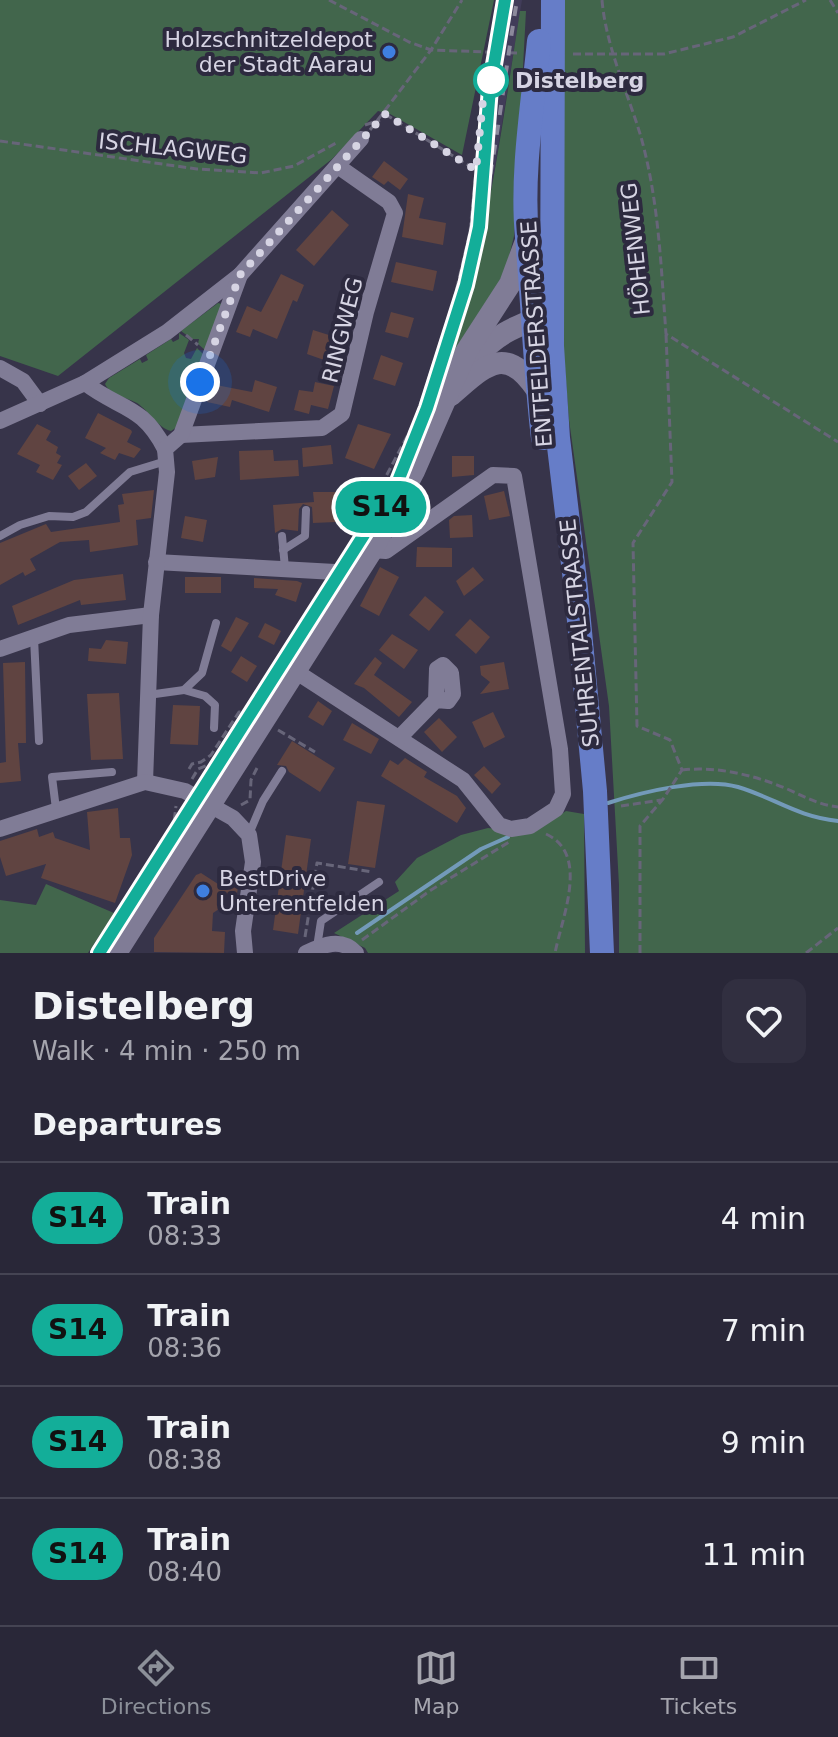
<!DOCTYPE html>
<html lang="en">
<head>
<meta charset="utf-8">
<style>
  :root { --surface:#292738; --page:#312f40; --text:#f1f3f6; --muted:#a5a5ae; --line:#454453; --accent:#8c9099 }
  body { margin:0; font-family:"DejaVu Sans",sans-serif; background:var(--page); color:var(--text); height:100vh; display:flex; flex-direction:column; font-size:30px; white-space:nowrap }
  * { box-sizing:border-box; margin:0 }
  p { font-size:26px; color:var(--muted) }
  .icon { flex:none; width:44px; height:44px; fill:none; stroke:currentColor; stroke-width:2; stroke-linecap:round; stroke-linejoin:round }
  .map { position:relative; height:953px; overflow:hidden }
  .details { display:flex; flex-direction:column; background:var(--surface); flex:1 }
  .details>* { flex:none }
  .badge { padding:0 16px; border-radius:26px; font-size:28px; line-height:52px }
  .you { position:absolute; width:40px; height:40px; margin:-20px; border:6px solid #fff; border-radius:50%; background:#1a73e8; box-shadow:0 0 0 12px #1a73e833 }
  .map>.badge { position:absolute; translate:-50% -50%; box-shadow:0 0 0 4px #fff }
  h2 { padding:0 32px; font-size:30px; line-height:72px }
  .round { display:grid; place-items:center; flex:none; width:84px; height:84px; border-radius:16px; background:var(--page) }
  .headline { display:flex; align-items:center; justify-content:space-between; height:136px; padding:0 32px }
  h1 { font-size:38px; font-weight:700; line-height:60px }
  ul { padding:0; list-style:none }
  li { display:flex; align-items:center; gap:24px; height:112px; padding:0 32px; border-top:2px solid var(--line) }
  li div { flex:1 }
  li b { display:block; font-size:30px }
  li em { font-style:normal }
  li .badge { min-width:88px; font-weight:700; text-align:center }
  .dock { display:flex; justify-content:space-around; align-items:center; height:112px; border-top:2px solid var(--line); background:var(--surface); font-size:22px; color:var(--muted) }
  .dock a { display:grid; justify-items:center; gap:4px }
  .dock .selected { color:var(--accent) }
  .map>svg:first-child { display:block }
  .built { fill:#413c59 }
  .green { fill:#42664c }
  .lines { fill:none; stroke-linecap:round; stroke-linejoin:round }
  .stream { stroke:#739ab9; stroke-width:4 }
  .building { fill:#604441 }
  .path { stroke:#676579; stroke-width:3; stroke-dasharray:8 4; stroke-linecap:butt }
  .service { stroke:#807c96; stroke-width:8 }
  .minor { stroke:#807c96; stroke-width:16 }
  .secondary { stroke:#807c96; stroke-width:22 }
  .primary { stroke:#667dc8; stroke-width:24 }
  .rail { stroke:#8c899c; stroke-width:4; stroke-dasharray:10 10; stroke-linecap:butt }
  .line-casing { stroke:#fff; stroke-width:18 }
  .line { stroke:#13ae99; stroke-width:12 }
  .walk { stroke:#d6d4e3; stroke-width:8; stroke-dasharray:0 14.4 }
  .shop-dot { fill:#3f7fe0; stroke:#2d2a3f; stroke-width:3 }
  .stop-dot { fill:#fff; stroke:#13ae99; stroke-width:4 }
  .labels { text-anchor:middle; stroke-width:8; stroke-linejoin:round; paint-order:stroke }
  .poi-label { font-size:22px; fill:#d6d4e3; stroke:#2d2a3f; text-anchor:end }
  .stop-label { font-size:22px; font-weight:bold; fill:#d6d4e3; stroke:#2d2a3f; text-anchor:start }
  .street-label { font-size:22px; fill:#d6d4e3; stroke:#2d2a3f }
</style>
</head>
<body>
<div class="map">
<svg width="838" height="953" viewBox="0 0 838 953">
  <rect width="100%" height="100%" fill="#37344a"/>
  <polygon class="built" points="502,0 522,0 487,216 477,263 466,263 473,238 487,84"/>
  <g class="green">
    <polygon points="0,0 494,0 462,155 390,114 378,111 332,159 58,376 0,356"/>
    <polygon points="563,0 838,0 838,953 619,953 619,885 609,706 569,420 560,305"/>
    <path d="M520,11H526L514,236L506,269L440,389C484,267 500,139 520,11Z"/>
    <polygon points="218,303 222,304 205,350 198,344 199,339 192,339 181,331"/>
    <path d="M179,333L189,340L184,353L186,358L191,359L197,348L203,354L177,427L171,431C158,428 149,411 137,403C126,397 111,396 105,384L109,378L140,359L142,363L148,360L146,355L171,339L173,342L179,339Z"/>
    <polygon points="566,811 584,814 585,953 368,953 365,948 334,933 399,891 395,882 417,858 461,835 488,828 533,833"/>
    <polygon points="46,884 114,913 88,953 0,953 0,900 36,905"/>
  </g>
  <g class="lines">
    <g class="stream">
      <path d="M608,803C642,792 703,777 738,787C775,798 795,816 838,821"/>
      <polyline points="357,933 481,849 508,837"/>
    </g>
  </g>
  <g class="building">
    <polygon points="384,161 408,179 400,190 388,181 384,185 372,177"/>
    <polygon points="408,194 424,198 419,218 446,223 443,245 402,237"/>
    <polygon points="332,210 349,225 314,266 296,250"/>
    <polygon points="396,262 437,271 433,291 391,282"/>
    <polygon points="281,274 304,285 297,302 293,300 277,339 253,329 250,337 236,332 247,306 261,312"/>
    <polygon points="391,312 414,318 408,338 385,332"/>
    <polygon points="313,330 332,336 324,360 307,354"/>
    <polygon points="381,355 403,363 395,386 373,379"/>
    <polygon points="255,380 277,387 269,412 232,400 230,407 207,402 211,384 252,392"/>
    <polygon points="315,382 334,386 328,409 311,405 309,414 294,410 299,390 313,392"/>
    <polygon points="98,413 131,430 132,432 127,442 141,449 134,458 119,453 115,460 100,453 106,448 85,438"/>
    <polygon points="37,424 51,431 46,440 58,447 56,453 61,456 57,463 62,465 53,480 36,472 40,465 17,454"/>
    <polygon points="358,424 391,434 374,469 345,458"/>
    <polygon points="331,445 333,464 303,467 302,448"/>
    <polygon points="273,450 274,461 298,460 299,476 240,480 239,451"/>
    <polygon points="452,456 474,456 474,475 452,477"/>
    <polygon points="218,457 215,477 195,480 192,461"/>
    <polygon points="86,463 97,476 79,490 68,476"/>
    <polygon points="154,490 151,518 136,520 138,545 90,552 89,540 60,542 30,559 36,570 25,576 23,572 0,585 0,543 46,524 51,532 120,522 118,505 124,504 122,494"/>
    <polygon points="504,491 510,516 489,520 484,496"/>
    <polygon points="313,492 353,492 354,506 336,506 336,522 313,523 312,507 303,504 299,509 298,531 282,529 275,533 273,505 314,502"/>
    <polygon points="472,515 473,537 450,538 449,520 454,516"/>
    <polygon points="185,516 207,520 203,542 181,538"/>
    <polygon points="417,547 452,548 452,567 416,567"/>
    <polygon points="380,567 399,577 379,616 360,606"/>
    <polygon points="473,567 484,580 464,596 456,581"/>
    <polygon points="123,574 126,600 81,605 80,600 18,625 12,606 74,580"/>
    <rect x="185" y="577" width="36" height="16"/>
    <polygon points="254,578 297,581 302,583 296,602 275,595 278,589 254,588"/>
    <polygon points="425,596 444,612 429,631 409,615"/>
    <polygon points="236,617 249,623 231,652 221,646"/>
    <polygon points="470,619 490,637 476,654 455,635"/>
    <polygon points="265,623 281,631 274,645 258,637"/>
    <polygon points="392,634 418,650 404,669 379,650"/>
    <polygon points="106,640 128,642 126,664 88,661 89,648 101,649"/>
    <polygon points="241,656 257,666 247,682 231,672"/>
    <polygon points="375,657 382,663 374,675 412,702 399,717 364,688 354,684"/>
    <polygon points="25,662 26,743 18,743 21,781 0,783 0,763 6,762 3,663"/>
    <polygon points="504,662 509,689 480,694 490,682 481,675 480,666"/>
    <polygon points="119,693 123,759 91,760 87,694"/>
    <polygon points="318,701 332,711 323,726 308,717"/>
    <polygon points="173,705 200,706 198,745 170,744"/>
    <polygon points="493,712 505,737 484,748 472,722"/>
    <polygon points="439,718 457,737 442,752 424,732"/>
    <polygon points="352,723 379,739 371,754 343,740"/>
    <polygon points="292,741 335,768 320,792 289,772 286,766 277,765"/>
    <polygon points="405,758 427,772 424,777 457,796 466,808 457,823 381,776 390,760 398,765"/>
    <polygon points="484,766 501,784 492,794 474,775"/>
    <polygon points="357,801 385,805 375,868 348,864"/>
    <polygon points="118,808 120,838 130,838 132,855 115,903 41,878 46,864 6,876 0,857 0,841 37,829 39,837 53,832 55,838 90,850 87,812"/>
    <polygon points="286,835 311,839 298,934 273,930"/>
    <polygon points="201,873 218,884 225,879 239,881 236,900 221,898 219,909 213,913 212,931 225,932 224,953 154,952 154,938 196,875"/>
  </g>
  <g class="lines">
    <g class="path">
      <polyline points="329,0 409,42 431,50 517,53"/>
      <path d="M602,0C606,47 628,93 641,137C659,202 661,267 666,334L838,442"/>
      <polyline points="830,0 838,13"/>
      <polyline points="573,54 664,54 733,37 806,0"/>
      <polyline points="385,114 476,170"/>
      <polyline points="365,125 380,120"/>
      <polyline points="370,130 431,50 462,0"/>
      <polyline points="0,141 197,169 261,173 294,166 338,142"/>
      <polyline points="478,151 488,151"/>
      <polyline points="186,335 198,345"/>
      <polyline points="417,415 454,300 470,232 485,80 498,0"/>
      <polyline points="342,560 413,425"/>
      <polyline points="278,730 315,752"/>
      <polyline points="189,769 192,764 201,762 211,755 239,712 244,712"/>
      <path d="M682,770C717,766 753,775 785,788C803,796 819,805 838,807"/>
      <polyline points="192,779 198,769 210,764 276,665"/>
      <polyline points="241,805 250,800 251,780 257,768"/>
      <polyline points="621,806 661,800"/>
      <path d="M546,834C590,854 562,917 555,953"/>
      <polyline points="305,937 317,863 373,872"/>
      <polyline points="362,940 431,890 509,842"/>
      <polyline points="93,953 174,822 176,806"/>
      <polyline points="640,953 640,826 663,799 682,770 670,740 637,726 633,543 672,482 666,334"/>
      <polyline points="806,953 838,928"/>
    </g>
    <g class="service">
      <polyline points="0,536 20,525 49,516 73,517 86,512 130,472 166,461"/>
      <polyline points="282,536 285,568"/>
      <polyline points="283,550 305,536 306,510"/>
      <polyline points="34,638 39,741"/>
      <polyline points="184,690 205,696 215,705 214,728"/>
      <polyline points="148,695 184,690 202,673 216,623"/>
      <polyline points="56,809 52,777 112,772"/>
      <polyline points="249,834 263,801 282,771"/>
      <polyline points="317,947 321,921 379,882"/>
    </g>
    <g class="minor">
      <polyline points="0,368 23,381 40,404"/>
      <path d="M85,383C120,410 142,404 165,449"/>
      <polyline points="0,421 85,383 167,332 240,275"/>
      <polyline points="181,435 322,428 342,414 366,312 395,213 389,202 339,167"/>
      <polyline points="156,562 335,572"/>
      <polyline points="0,649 69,625 151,615"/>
      <polyline points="295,671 463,780 499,825 511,829 530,826 556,809 563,794 560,749 514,476 493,475 386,551 372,550"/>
      <polyline points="399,738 436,700 437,669 443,665 451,673 453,694 448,701 436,700"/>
      <polyline points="145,782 151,615 167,472 165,449 181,435 240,275 361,139"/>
      <polyline points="0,829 145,782 185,791 233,818 249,835 253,862 243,931 245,953"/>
      <path d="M306,953C323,945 341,937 356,953"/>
    </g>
    <g class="secondary">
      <path d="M476,358C496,333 518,326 547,314"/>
      <path d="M451,395C484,367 505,342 537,390"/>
      <polyline points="116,953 372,550 414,471 466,352 510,284 527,238"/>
    </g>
    <g class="primary">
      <polyline points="553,0 552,346 558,438 576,589 595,791 602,953"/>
      <path d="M539,41C533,103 521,174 527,237C533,304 535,371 543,438"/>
    </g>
    <g class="rail">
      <polyline points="485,143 490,88 505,0"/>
      <path d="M99,953L398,481C421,424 444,367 461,308C490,208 500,103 517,0"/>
    </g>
  </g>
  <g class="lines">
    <defs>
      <polyline id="line" points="99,953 398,481 427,408 466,285 479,227 490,88 505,0"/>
    </defs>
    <use href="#line" class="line-casing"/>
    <use href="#line" class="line"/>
    <polyline class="walk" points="200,382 240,275 385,114 476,170 485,80 491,80"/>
  </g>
  <g class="shop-dot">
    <circle cx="389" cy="52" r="8"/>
    <circle cx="203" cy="891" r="8"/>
  </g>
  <circle class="stop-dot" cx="491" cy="80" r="16"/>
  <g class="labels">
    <g class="poi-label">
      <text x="373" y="47">Holzschnitzeldepot<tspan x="373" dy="25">der Stadt Aarau</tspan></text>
      <text x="219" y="886" text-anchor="start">BestDrive<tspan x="219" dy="25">Unterentfelden</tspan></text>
    </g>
    <g class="stop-label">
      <text x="515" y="88">Distelberg</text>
    </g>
    <g class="street-label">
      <text transform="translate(173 148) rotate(6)" y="8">ISCHLAGWEG</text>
      <text transform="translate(635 249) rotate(-96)" y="8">HÖHENWEG</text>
      <text transform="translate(342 330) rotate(-76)" y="8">RINGWEG</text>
      <text transform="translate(536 334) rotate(-94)" y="8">ENTFELDERSTRASSE</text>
      <text transform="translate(579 633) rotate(-96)" y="8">SUHRENTALSTRASSE</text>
    </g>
  </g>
</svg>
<div class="you" style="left:200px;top:382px"></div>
<b class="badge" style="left:381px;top:507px;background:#13ae99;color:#111">S14</b>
</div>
<section class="details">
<div class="headline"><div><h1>Distelberg</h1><p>Walk · 4 min · 250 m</p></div><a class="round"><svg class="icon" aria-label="heart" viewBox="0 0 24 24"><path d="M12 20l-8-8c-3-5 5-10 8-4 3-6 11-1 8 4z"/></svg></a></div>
<h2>Departures</h2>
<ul>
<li><span class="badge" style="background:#13ae99;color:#111">S14</span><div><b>Train</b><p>08:33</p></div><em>4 min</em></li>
<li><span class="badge" style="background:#13ae99;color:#111">S14</span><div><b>Train</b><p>08:36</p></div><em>7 min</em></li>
<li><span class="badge" style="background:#13ae99;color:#111">S14</span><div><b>Train</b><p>08:38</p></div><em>9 min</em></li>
<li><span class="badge" style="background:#13ae99;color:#111">S14</span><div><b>Train</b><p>08:40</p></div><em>11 min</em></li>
</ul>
</section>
<nav class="dock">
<a class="selected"><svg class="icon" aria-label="directions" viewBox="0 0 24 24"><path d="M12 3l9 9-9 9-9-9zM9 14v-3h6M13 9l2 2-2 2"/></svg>Directions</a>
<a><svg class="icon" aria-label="map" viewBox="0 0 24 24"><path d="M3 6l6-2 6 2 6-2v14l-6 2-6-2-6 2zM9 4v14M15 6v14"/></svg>Map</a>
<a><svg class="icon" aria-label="tickets" viewBox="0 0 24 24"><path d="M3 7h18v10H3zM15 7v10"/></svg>Tickets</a>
</nav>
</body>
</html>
